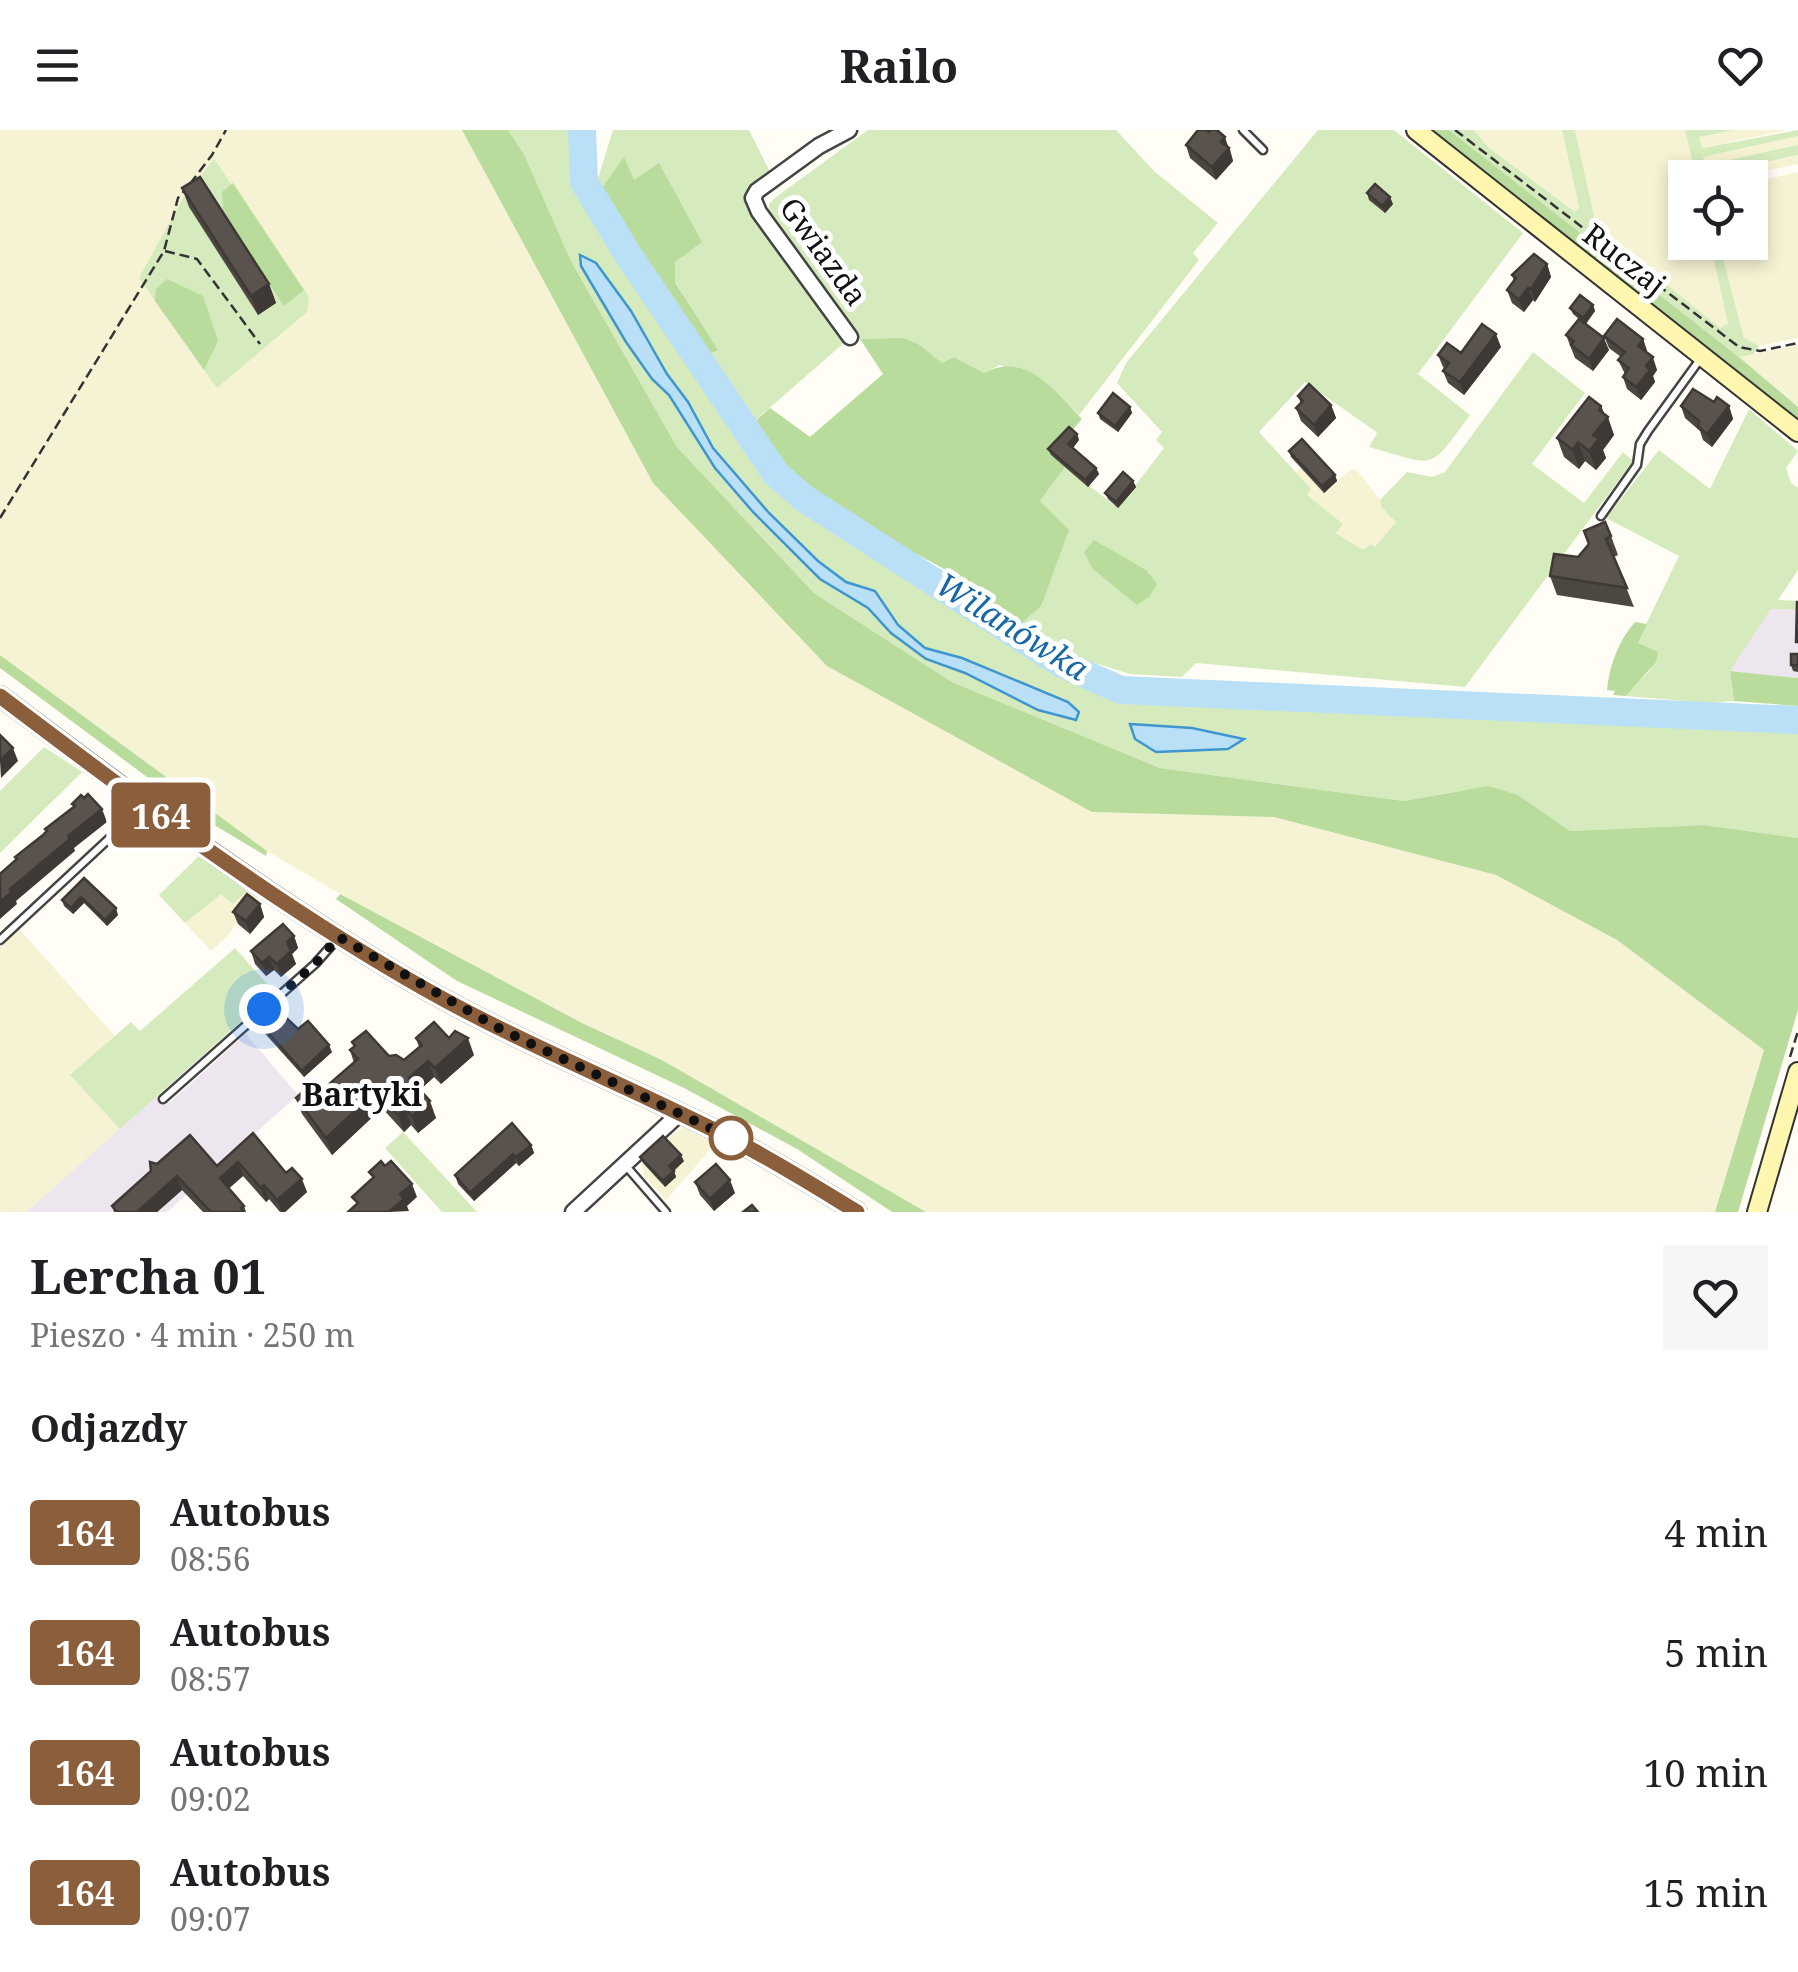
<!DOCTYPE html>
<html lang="pl">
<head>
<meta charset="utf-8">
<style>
  :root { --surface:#fff; --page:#f6f6f6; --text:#202124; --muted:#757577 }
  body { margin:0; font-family:"Noto Serif",serif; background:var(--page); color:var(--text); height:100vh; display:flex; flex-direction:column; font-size:38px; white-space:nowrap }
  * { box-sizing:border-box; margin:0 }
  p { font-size:32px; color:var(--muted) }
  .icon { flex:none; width:55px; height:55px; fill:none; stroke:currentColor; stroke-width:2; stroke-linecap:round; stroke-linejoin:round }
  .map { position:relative; height:1082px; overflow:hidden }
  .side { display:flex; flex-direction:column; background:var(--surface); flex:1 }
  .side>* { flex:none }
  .badge { padding:0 20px; border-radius:8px; font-size:35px; line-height:65px }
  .controls { position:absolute; left:1668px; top:30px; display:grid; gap:20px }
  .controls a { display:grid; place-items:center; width:100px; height:100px; border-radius:0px; background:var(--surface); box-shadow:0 5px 15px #0003; font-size:50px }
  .you { position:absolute; width:50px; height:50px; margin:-25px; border:8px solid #fff; border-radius:50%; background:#1a73e8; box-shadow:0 0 0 15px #1a73e833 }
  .map>.badge { position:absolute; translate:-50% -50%; box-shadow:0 0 0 5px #fff }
  h2 { padding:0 30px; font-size:38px; line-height:90px }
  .round { display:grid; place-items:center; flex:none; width:105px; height:105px; border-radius:0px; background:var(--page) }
  .headline { display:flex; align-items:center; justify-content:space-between; height:170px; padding:0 30px }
  h1 { font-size:48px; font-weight:700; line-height:75px }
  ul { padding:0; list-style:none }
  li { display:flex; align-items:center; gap:30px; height:120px; padding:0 30px }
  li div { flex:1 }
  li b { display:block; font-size:38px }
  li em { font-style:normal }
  li .badge { min-width:110px; font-weight:700; text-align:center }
  header { display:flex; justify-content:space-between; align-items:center; height:130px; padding:0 30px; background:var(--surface); font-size:45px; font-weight:700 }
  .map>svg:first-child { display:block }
  .industrial { fill:#eee6ef }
  .farmland { fill:#f6f3d4 }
  .green { fill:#d5ebbd; fill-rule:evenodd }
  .forest { fill:#b9dc9c }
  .water { fill:#b9e0f7; stroke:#3f96cf; stroke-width:2.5 }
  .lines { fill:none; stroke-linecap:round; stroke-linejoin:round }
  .river { stroke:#b9e0f7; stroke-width:28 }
  .lane-casing { stroke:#444; stroke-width:11 }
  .street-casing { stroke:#444; stroke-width:19 }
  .secondary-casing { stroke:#333; stroke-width:22 }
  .path { stroke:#333; stroke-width:2.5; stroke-dasharray:10 5; stroke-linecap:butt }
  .lane { stroke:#fff; stroke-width:6 }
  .street { stroke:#fff; stroke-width:14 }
  .secondary { stroke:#fff6b0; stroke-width:18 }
  .wall { fill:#4d4742 }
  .shaded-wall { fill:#3f3936 }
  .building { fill:#5a524d; stroke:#3f3936; stroke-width:2.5 }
  .line-casing { stroke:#fff; stroke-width:22 }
  .line { stroke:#8b5e3c; stroke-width:15 }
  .walk { stroke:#111; stroke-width:10; stroke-dasharray:0 18 }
  .stop-dot { fill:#fff; stroke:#8b5e3c; stroke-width:5 }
  .labels { text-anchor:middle; stroke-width:10; stroke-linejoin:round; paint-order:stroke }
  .street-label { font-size:30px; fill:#111; stroke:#fff }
  .water-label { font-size:32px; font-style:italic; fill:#1768a6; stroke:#fff }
  .neighbourhood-label { font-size:32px; font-weight:bold; fill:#111; stroke:#fff }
</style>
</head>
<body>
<header><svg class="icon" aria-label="menu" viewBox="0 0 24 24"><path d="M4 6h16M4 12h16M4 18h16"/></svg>Railo<svg class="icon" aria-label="heart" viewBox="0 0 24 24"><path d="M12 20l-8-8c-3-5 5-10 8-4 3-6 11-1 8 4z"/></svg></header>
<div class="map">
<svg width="1798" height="1082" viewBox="0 0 1798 1082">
  <rect width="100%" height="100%" fill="#fffdf5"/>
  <g class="industrial">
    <polygon points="1771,479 1798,480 1798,548 1730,541"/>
    <polygon points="246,904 298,965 167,1082 26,1082 159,963 169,973"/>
  </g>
  <g class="farmland">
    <polygon points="0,0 462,0 653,353 1092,682 1274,687 1496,745 1617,810 1764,920 1715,1082 926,1082 662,930 582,893 340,764 267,721 0,525"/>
    <polygon points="1474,0 1562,0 1579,77 1576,82 1570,81 1489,18"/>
    <polygon points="1575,0 1685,0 1696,47 1685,48 1685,112 1710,113 1728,195 1726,197 1719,199 1603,103 1595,90"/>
    <polygon points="1734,0 1787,0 1701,18 1699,7"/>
    <polygon points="1798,6 1798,15 1704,35 1702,27"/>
    <polygon points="1798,25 1798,34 1735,47 1706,47 1706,45"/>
    <polygon points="1798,42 1798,208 1759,216 1744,208 1719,113 1750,112 1750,53"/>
    <polygon points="1798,215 1798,277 1739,227"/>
    <polygon points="1301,338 1324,362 1352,339 1358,342 1384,375 1382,378 1397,392 1375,418 1369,415 1363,421 1356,418 1336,402 1342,394 1306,364 1296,342"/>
    <polygon points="247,761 257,766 226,808 211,821 185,793 221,763 233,774"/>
    <polygon points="19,799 115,906 71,946 120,999 26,1082 0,1082 0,817"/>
    <polygon points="682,997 715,1014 666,1070 644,1046 641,1030"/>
  </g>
  <g class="green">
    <path d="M508,0H574L578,55L603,101L769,353L1056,539L1130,566L1798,603V708L1704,695L1569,701L1518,665L1459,661L1404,671L1160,638L952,552L814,463L677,317L571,131L524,24ZM667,244L688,272L713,318L769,383L818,431L846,452L875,461L898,495L925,518L962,528L1007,549L1062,588L1038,580L965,543L926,529L891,503L868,478L788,419L715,338L669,265L652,249ZM1131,594L1192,598L1243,608L1135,609Z"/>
    <polygon points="613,0 749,0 772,46 745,65 756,86 845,212 750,295 709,225 717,221 675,151 675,133 658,34 634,51 624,28 604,55 595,58"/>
    <path d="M868,0H1116L1155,42L1218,93L1193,123L1199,130L1079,285L1054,261L1000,235L984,243L954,227L942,233C908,206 903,208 860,209L768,87L769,74L776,67Z"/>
    <path d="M1318,0H1394L1523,103L1418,244L1470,285C1427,343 1438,336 1369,317L1377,303L1375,301L1305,252L1259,302L1311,359L1307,365L1343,394L1336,403L1363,420L1371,414L1375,417L1396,392L1382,378L1380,370L1407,342L1432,347L1445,342L1533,222L1585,263L1532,334L1584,373L1623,322L1633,331L1465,557L1196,533L1182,547L1130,544L1066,524L1021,494L1041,476L1040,371L1065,337L1118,378L1164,318L1156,310L1162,302L1117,253L1126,233Z"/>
    <polygon points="1449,0 1474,0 1489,18 1575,82 1579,77 1562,0 1575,0 1595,90 1603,103 1720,198 1728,194 1710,113 1719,113 1744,208 1759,216 1754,224 1739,227"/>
    <polygon points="1685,0 1734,0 1699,7 1702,18 1798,0 1798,6 1703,27 1705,35 1798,15 1798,25 1696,47"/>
    <polygon points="214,29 309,167 307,182 217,258 139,148 183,68"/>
    <polygon points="1749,279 1798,321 1786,338 1791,353 1798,358 1798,440 1778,470 1798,471 1798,480 1771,479 1730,541 1734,571 1708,573 1626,566 1651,539 1637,513 1679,426 1606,388 1659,320 1710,359"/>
    <polygon points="44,617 82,642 0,723 0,661"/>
    <polygon points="199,726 247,761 233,774 221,764 185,793 159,765"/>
    <polygon points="235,818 274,862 120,999 70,945 131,892 140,901"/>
    <polygon points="403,1002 477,1082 442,1082 385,1018"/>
  </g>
  <g class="forest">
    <polygon points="462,0 508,0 524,24 571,131 677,317 814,463 952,552 1160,638 1404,671 1488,656 1518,665 1570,701 1704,695 1798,708 1798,880 1738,1082 1715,1082 1764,920 1617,810 1496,745 1274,687 1092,682 827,536 653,353"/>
    <polygon points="1425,0 1449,0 1739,227 1798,277 1798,294"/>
    <polygon points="624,27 634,50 659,33 702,112 675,132 675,152 718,220 709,225 649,144 615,83 595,58 604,55"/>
    <polygon points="233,53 304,160 284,176 223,83 222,62"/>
    <polygon points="167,149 203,166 218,211 204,240 155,171 156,159"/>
    <path d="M902,208L918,214L942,233L954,227L984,243C1026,221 1054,260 1082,289L1051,325L1065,337L1040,371L1069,400L1041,476L1021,494L957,446L876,402L784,342L751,295L770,278L810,307L883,244L860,209Z"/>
    <polygon points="1094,410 1146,440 1157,454 1149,467 1137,475 1092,438 1084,422"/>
    <path d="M1635,492L1647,494L1638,513L1658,522L1656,532L1626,566L1613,565L1615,561L1607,560C1609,536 1619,510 1635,492Z"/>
    <polygon points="0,525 267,721 266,726 201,687 0,538"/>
    <polygon points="1730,541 1798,548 1798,576 1734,571"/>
    <polygon points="340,764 582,893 662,930 926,1082 892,1082 797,1019 684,958 457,851 336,769"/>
  </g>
  <g class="water">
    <polygon points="580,125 596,133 631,181 667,244 688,272 713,318 769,383 818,431 846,452 875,461 898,495 925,518 962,528 1068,572 1079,582 1076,590 1038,580 965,543 926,529 891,503 868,478 820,449 753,382 715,338 669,265 652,249 626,212 581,136"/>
    <polygon points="1130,594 1192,598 1244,609 1228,619 1156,622 1135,609"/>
  </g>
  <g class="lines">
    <polyline class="river" points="582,0 584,52 627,123 776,344 805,369 1062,534 1121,560 1798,590"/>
    <defs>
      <g id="lane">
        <polyline points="1243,0 1263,20"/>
        <polyline points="1601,386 1637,335 1640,314 1648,301 1701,228"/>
        <polyline points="0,810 142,678"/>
        <polyline points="163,969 315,834 338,808"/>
        <polyline points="626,1036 666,1082"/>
      </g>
      <g id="street">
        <polyline points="849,0 819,16 757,61 753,68 759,82 850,207"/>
        <polyline points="573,1082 679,984"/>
      </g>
      <g id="secondary">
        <polyline points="1416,0 1798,302"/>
        <path d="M0,566C137,669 275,774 425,859C524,915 631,957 732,1009C775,1031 816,1057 857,1082"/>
        <polyline points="1757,1082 1798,942"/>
      </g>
    </defs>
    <use href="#lane" class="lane-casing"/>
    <use href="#street" class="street-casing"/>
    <use href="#secondary" class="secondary-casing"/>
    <g class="path">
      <polyline points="1455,0 1739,217 1760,221 1798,213"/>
      <polyline points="190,54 212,25 226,0"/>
      <polyline points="165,121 197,129 260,214"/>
      <polyline points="0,388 164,121 178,68 185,60"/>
      <polyline points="1790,927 1798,901"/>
    </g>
    <use href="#lane" class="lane"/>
    <use href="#street" class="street"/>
    <use href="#secondary" class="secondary"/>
  </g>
  <g class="wall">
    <polygon points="1186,15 1230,19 1233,31 1216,50 1190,28"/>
    <polygon points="182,58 269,154 276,173 258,185 189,77"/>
    <polygon points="1367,63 1393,74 1385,83 1369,70"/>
    <polygon points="1547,134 1551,147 1535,172 1533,170 1524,182 1512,173 1507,160 1514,151 1512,145"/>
    <polygon points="1593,175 1595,181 1586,194 1609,220 1593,241 1575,228 1566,205 1579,189 1573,184 1570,178"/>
    <polygon points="1604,206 1643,209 1647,221 1646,222 1657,240 1653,246 1655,252 1641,270 1627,259 1623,247 1625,244 1618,230 1621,227 1609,218"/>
    <polygon points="1501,217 1464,265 1448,253 1443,241 1445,239 1443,237 1438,225 1461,223"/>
    <polygon points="1298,266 1331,275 1336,288 1318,307 1301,291 1296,278 1301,274"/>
    <polygon points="1714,272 1729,276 1733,289 1712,317 1703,310 1700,301 1685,288 1681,276"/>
    <polygon points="1601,276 1614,305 1603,320 1606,328 1596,340 1585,331 1579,339 1564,327 1557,308"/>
    <polygon points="1130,277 1132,283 1118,302 1100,289 1098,283"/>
    <polygon points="1077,304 1079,310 1073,318 1096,338 1099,344 1088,357 1051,325 1048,319"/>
    <polygon points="1289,321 1335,345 1337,351 1324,363 1291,327"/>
    <polygon points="1133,351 1136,357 1118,378 1108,369 1105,363"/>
    <polygon points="1584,401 1611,406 1618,425 1614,427 1634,477 1557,465 1550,446 1578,427 1589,414"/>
    <polygon points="1798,524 1798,542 1793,541 1791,535"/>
    <polygon points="84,748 118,785 107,796 84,773 73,784 64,776 62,770"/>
    <polygon points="260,774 264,787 250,804 238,794 233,782"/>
    <polygon points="294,806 298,818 292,824 296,834 281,847 274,840 266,846 255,834 251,821"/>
    <polygon points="258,891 332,922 304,947 260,898"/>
    <polygon points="416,908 449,908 474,925 441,954 434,947 420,960 436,988 418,1003 411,995 404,1002 382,978 332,1025 302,984 296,968 319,963 354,933 350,920 354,917 352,912 404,930 419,917"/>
    <polygon points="253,1003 286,1043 307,1062 285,1082 280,1082 269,1069 266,1072 243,1046 229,1058 244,1076 246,1082 203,1082 182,1060 157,1082 114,1082 112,1076 157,1034 217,1036"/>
    <polygon points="531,1015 534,1023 519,1036 516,1033 474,1071 458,1054 455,1045"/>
    <polygon points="640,1027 684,1031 674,1041 676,1047 665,1057 643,1033"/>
    <polygon points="695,1052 735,1063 714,1081 700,1065"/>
  </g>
  <g class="shaded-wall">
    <polygon points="1225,7 1233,31 1216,50 1212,37 1221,12"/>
    <polygon points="1390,67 1393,74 1385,83 1382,76"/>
    <polygon points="1547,134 1551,147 1535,172 1531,159"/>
    <polygon points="269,154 276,173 258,185 251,166"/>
    <polygon points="1528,158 1533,170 1524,182 1519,170"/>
    <polygon points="1593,175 1595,181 1585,194 1583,188"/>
    <polygon points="1496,204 1501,217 1464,265 1460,252"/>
    <polygon points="1604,208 1609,220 1593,241 1589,229"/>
    <polygon points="1643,209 1647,221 1642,228 1638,216"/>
    <polygon points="1653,227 1657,240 1653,246 1655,252 1641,270 1636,257 1646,236"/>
    <polygon points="1331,275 1336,288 1318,307 1314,295"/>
    <polygon points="1601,276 1606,289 1608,287 1614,305 1603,320 1606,328 1596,340 1589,321 1599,280"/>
    <polygon points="1729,276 1733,289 1712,317 1707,304"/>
    <polygon points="1130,277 1132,283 1118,302 1115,296"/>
    <polygon points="1077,304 1079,310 1071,320 1068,314"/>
    <polygon points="1578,312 1585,331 1579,339 1573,320"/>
    <polygon points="1096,338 1099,344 1088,357 1085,350"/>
    <polygon points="1335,345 1337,351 1324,363 1322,356"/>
    <polygon points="1133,351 1136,357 1118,378 1116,372"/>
    <polygon points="13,618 18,631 1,648 0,631"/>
    <polygon points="102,679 107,692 74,718 75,721 16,771 17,774 0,789 0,772 10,759 68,706"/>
    <polygon points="81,767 84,773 73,784 71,778"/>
    <polygon points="260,774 264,787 250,804 246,791"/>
    <polygon points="116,778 118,785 107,796 105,790"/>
    <polygon points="294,806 298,818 292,824 296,834 281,847 277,834 287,812"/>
    <polygon points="269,827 274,840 266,846 262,833"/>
    <polygon points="468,908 474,925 441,954 435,938"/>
    <polygon points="329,915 332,922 304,947 302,941"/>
    <polygon points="428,931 434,947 415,964 409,948"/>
    <polygon points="376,961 382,978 332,1025 326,1008"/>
    <polygon points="430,971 436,988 418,1003 412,986"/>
    <polygon points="405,979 411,995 404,1002 398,985"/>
    <polygon points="531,1015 534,1023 519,1036 516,1027"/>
    <polygon points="513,1024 516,1033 474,1071 470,1063"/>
    <polygon points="681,1025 684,1031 671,1042 669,1036"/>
    <polygon points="238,1032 243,1046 225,1062 220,1048"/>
    <polygon points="674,1041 676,1047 665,1057 663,1051"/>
    <polygon points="177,1046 182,1060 157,1082 137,1082"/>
    <polygon points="302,1049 307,1062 285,1082 282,1082 277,1070"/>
    <polygon points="730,1050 735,1063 714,1081 710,1069"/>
    <polygon points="412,1054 417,1067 407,1076 409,1081 389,1082 400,1064"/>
    <polygon points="264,1055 269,1069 266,1072 261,1058"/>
  </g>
  <g class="building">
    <polygon points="1198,0 1207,0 1209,2 1210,0 1217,0 1225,7 1221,12 1229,18 1212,37 1186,15"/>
    <polygon points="200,47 269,154 251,166 182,58"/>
    <polygon points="1375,54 1390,67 1382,76 1367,63"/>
    <polygon points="1534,124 1547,134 1531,159 1528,158 1519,170 1507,160 1516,148 1512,145"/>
    <polygon points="1580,165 1593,175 1583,188 1570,178"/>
    <polygon points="1579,189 1604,208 1589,229 1571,215 1574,211 1566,205"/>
    <polygon points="1617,189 1643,209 1638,216 1653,227 1646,236 1650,240 1636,257 1623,247 1629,238 1618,230 1625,222 1604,206"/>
    <polygon points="1482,194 1496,204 1460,252 1443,241 1449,233 1438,225 1447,213 1461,223"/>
    <polygon points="1309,254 1331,275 1314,295 1296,278 1303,271 1298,266"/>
    <polygon points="1693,259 1714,272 1717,267 1729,276 1707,304 1698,297 1699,291 1681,276"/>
    <polygon points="1113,263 1130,277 1115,296 1098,283"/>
    <polygon points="1589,267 1601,276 1599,280 1608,287 1593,305 1599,309 1589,321 1578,312 1573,320 1557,308"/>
    <polygon points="1069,297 1077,304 1068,314 1096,338 1085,350 1048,319"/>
    <polygon points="1302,309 1335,345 1322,356 1289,321"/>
    <polygon points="1123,342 1133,351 1116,372 1105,363"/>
    <polygon points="1605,392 1611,406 1606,409 1627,458 1550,446 1554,424 1578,427 1589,414 1584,401"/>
    <polygon points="1797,472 1798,472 1798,512 1796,512"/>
    <rect x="1791" y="524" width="7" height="11"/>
    <polygon points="0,605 13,618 0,631"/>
    <polygon points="88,664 102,679 68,706 70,709 10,759 12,762 0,772 0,744 17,729 15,727 43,705 47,701 45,699 75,676 72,674 81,665 84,668"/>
    <polygon points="84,748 116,778 105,790 81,767 71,778 62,770"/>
    <polygon points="247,764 260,774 246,791 233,782"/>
    <polygon points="283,794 294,806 287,812 291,821 277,834 269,827 262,833 251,821"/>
    <polygon points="275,877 298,899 308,891 329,915 302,941 258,891"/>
    <polygon points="434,892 449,908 455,901 468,908 435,938 428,931 409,948 430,971 412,986 405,979 398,985 376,961 326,1008 296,968 311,954 319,963 358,929 350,920 355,916 352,912 366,901 389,926 396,925 404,930 422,915 416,908"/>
    <polygon points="512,993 531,1015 516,1027 513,1024 470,1063 455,1045"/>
    <polygon points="253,1003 286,1043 292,1038 302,1049 277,1070 264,1055 261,1058 238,1032 220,1048 244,1076 241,1078 244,1082 211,1082 177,1046 137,1082 117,1082 112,1076 151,1041 150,1032 157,1034 190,1005 217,1036"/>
    <polygon points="663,1006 681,1025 669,1036 674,1041 663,1051 640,1027"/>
    <polygon points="381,1031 385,1036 391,1031 412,1054 400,1064 404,1069 389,1082 348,1082 358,1073 352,1067 374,1047 369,1042"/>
    <polygon points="716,1034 730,1050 710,1069 695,1052"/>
    <polygon points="752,1075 758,1082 743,1082"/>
  </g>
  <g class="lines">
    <defs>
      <path id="line" d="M0,566C137,670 275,774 425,859C524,915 631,957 732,1009C775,1031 816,1057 857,1082"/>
    </defs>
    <use href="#line" class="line-casing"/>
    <use href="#line" class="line"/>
    <polyline class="walk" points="264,879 315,834 339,807 502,900 731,1008"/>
  </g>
  <circle class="stop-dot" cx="731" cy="1008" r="20"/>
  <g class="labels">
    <g class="street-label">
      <text transform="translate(823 122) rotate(54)" y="10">Gwiazda</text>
      <text transform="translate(1624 130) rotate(38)" y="10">Ruczaj</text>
    </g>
    <g class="water-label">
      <text transform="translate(1012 497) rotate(32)" y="11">Wilanówka</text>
    </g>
    <g class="neighbourhood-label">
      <text x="362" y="976">Bartyki</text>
    </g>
  </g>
</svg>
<div class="controls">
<a><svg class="icon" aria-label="locate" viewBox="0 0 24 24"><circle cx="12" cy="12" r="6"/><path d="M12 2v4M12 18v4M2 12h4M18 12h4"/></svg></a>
</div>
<div class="you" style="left:264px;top:879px"></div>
<b class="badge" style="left:161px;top:685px;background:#8b5e3c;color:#fff">164</b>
</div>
<section class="side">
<div class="headline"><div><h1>Lercha 01</h1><p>Pieszo · 4 min · 250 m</p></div><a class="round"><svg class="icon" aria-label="heart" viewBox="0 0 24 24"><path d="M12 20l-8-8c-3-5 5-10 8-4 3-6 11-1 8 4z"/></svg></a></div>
<h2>Odjazdy</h2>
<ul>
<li><span class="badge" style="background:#8b5e3c;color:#fff">164</span><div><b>Autobus</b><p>08:56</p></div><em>4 min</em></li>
<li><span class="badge" style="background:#8b5e3c;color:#fff">164</span><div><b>Autobus</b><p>08:57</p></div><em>5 min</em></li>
<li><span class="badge" style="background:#8b5e3c;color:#fff">164</span><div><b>Autobus</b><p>09:02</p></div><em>10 min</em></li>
<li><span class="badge" style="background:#8b5e3c;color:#fff">164</span><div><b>Autobus</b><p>09:07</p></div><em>15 min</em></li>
</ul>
</section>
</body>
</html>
